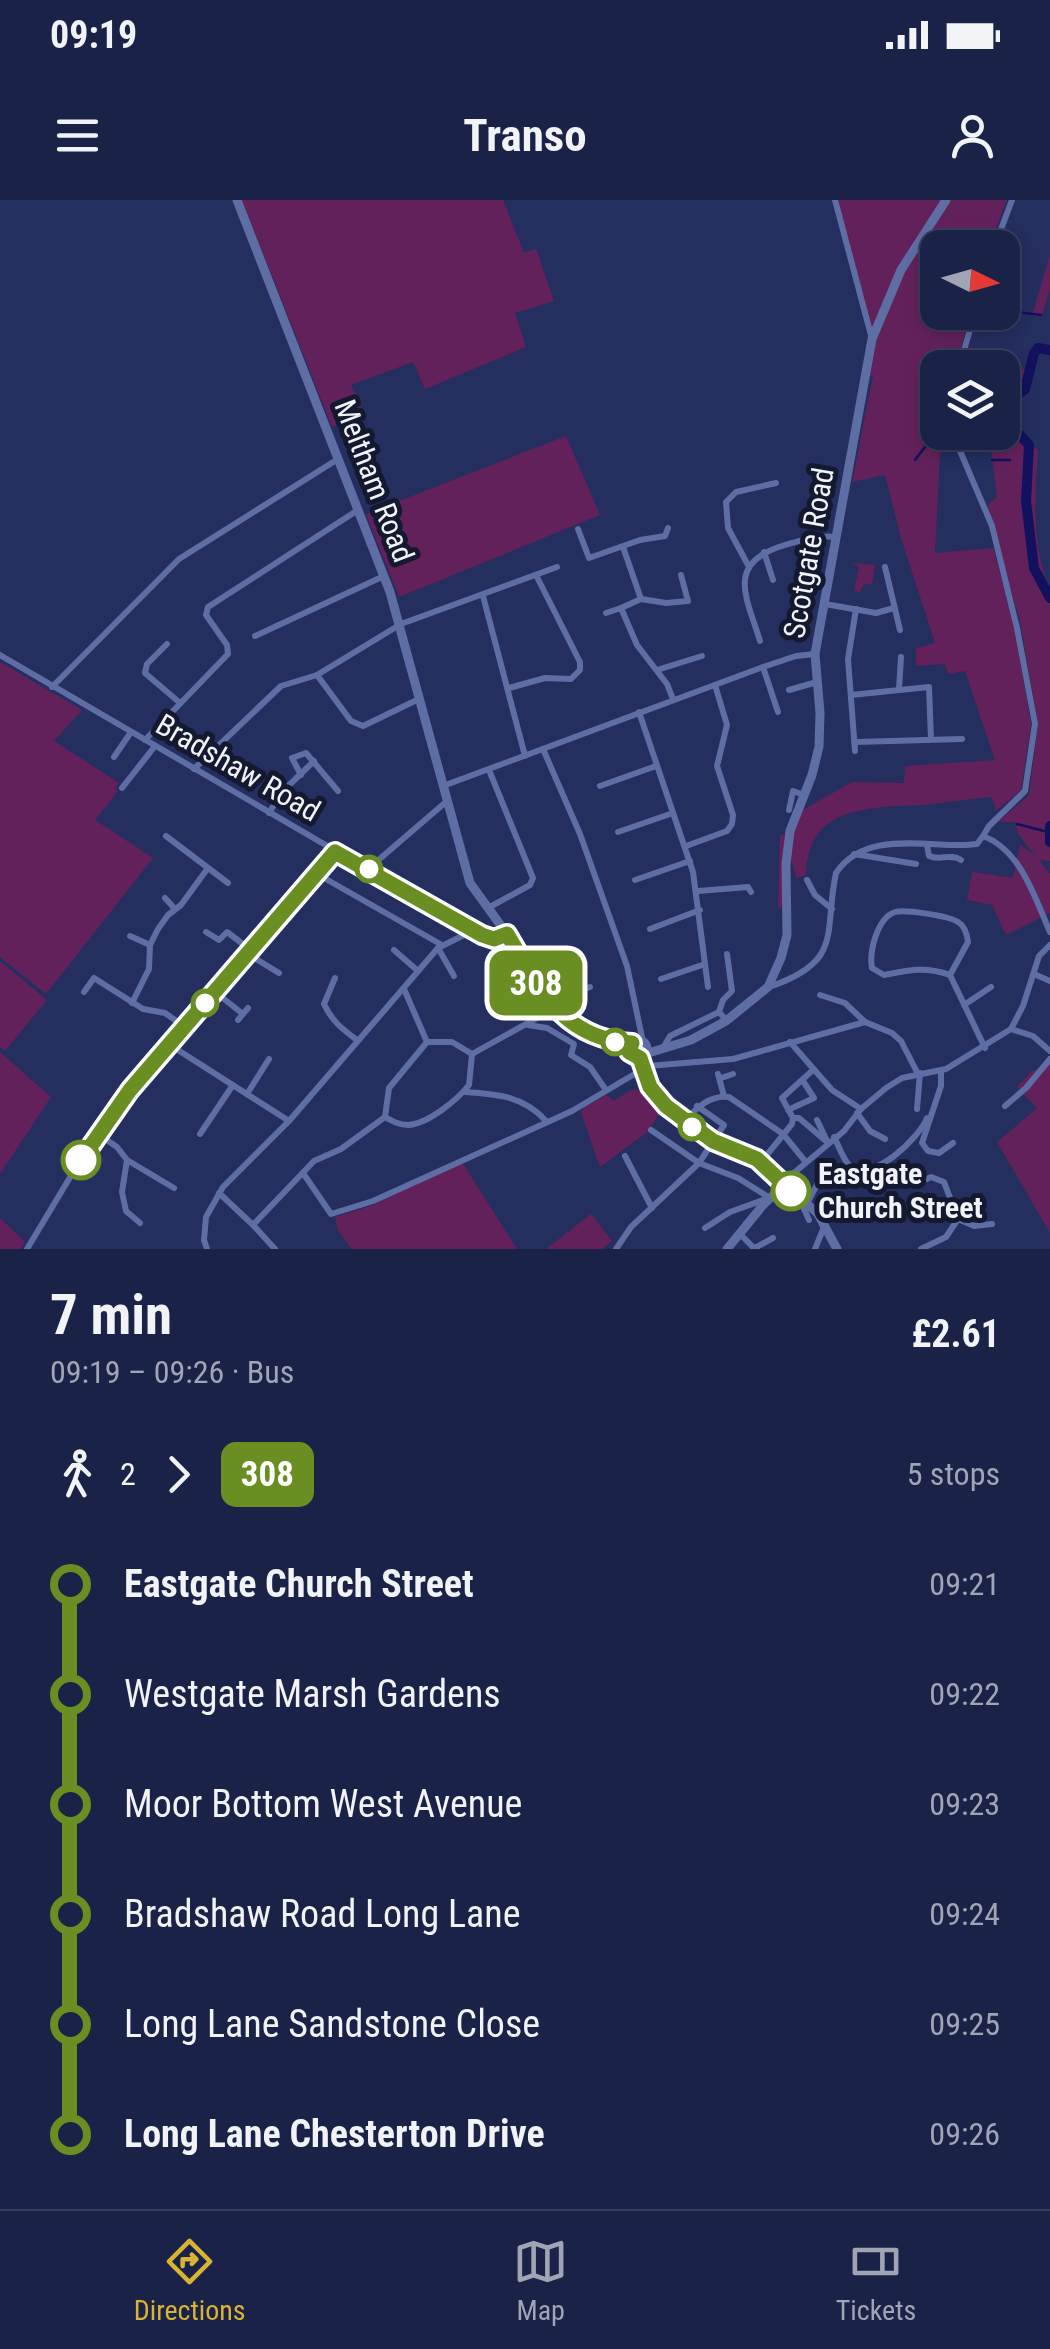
<!DOCTYPE html>
<html lang="en">
<head>
<meta charset="utf-8">
<style>
  :root { --surface:#1b2247; --page:#242a4e; --text:#f1f3f6; --muted:#a0a4b4; --line:#393f60; --accent:#d8b434 }
  body { margin:0; font-family:"Roboto Condensed",sans-serif; background:var(--page); color:var(--text); height:100vh; display:flex; flex-direction:column; font-size:38px; white-space:nowrap }
  * { box-sizing:border-box; margin:0 }
  p { font-size:32px; color:var(--muted) }
  .icon { flex:none; width:55px; height:55px; fill:none; stroke:currentColor; stroke-width:2; stroke-linecap:round; stroke-linejoin:round }
  .map { position:relative; height:1049px; overflow:hidden }
  .drawer { display:flex; flex-direction:column; background:var(--surface); flex:1 }
  .drawer>* { flex:none }
  .badge { padding:0 20px; border-radius:15px; font-size:35px; line-height:65px }
  .needle { width:65px; rotate:95deg }
  .fabs { position:absolute; left:920px; top:30px; display:grid; gap:20px }
  .fabs a { display:grid; place-items:center; width:100px; height:100px; border-radius:20px; background:var(--surface); box-shadow:0 5px 15px #0003,0 0 0 2px var(--line); font-size:50px }
  .map>.badge { position:absolute; translate:-50% -50%; box-shadow:0 0 0 5px #fff }
  .legs { display:flex; align-items:center; gap:15px; height:110px; padding:0 50px; font-size:32px }
  .legs p { margin-inline-start:auto }
  .head { display:flex; align-items:center; justify-content:space-between; height:170px; padding:0 50px }
  h1 { font-size:55px; font-weight:700; line-height:75px }
  ul { padding:0 50px; list-style:none }
  li { display:flex; align-items:center; gap:35px; height:110px; font-size:38px }
  li i { display:grid; place-items:center; width:15px; height:100%; margin:0 12px; background:currentColor }
  li i::after { content:''; width:25px; height:25px; margin:-12px; border:8px solid; border-radius:50%; background:var(--surface) }
  li p { margin-inline-start:auto }
  li:first-child i { background:linear-gradient(#0000 50%,currentColor 0) }
  li:last-child i { background:linear-gradient(currentColor 50%,#0000 0) }
  .status { display:flex; justify-content:space-between; align-items:center; height:70px; padding:0 50px; background:var(--surface); direction:ltr }
  .status svg { height:28px; fill:currentColor }
  header { display:flex; justify-content:space-between; align-items:center; height:130px; padding:0 50px; background:var(--surface); font-size:45px; font-weight:700 }
  .menu { display:flex; justify-content:space-around; align-items:center; height:140px; border-top:2px solid var(--line); background:var(--surface); font-size:28px; color:var(--muted) }
  .menu a { display:grid; justify-items:center; gap:5px }
  .menu .selected { color:var(--accent) }
  .map>svg:first-child { display:block }
  .green { fill:#63215b }
  .lines { fill:none; stroke-linecap:round; stroke-linejoin:round }
  .stream { stroke:#12115e; stroke-width:2.5 }
  .river { stroke:#12115e; stroke-width:10 }
  .minor { stroke:#5f6da5; stroke-width:6 }
  .tertiary { stroke:#5f6da5; stroke-width:9 }
  .line-1-casing { stroke:#fff; stroke-width:22 }
  .line-1 { stroke:#6b8e23; stroke-width:15 }
  .stop-1-dot { fill:#fff; stroke:#6b8e23; stroke-width:5 }
  .labels { text-anchor:middle; stroke-width:10; stroke-linejoin:round; paint-order:stroke }
  .street-label { font-size:30px; fill:#f1f3f9; stroke:#14192f }
  .stop-label { font-size:30px; font-weight:bold; fill:#f1f3f9; stroke:#14192f; text-anchor:start }
</style>
</head>
<body>
<div class="status"><b>09:19</b><svg viewBox="0 0 49 12"><path d="M0 12V9h3v3zM5 12V6h3v6zM10 12V3h3v9zM15 12V0h3v12zM26 1h20v11H26zM47 4h2v5h-2z"/></svg></div>
<header><svg class="icon" aria-label="menu" viewBox="0 0 24 24"><path d="M4 6h16M4 12h16M4 18h16"/></svg>Transo<svg class="icon" aria-label="person" viewBox="0 0 24 24"><circle cx="12" cy="8" r="4"/><path d="M4 21q1-7 8-7t8 7"/></svg></header>
<div class="map">
<svg width="1050" height="1049" viewBox="0 0 1050 1049">
  <rect width="100%" height="100%" fill="#242e5f"/>
  <g class="green">
    <polygon points="242,0 503,0 524,53 536,49 554,101 515,113 526,147 425,189 413,162 351,185 363,214 332,227"/>
    <path d="M837,0H1007L989,47L938,48V112L971,113L955,167L938,168V232L941,233L935,353L993,348L1014,423L1031,525L1021,590L996,611L992,597C968,599 945,603 922,605C868,608 808,605 806,675L796,678L792,662L785,663L786,706L778,708L780,636L792,630L799,612L852,582L904,583L905,566L995,560L965,471L948,474L945,464L916,466V448L935,443L901,338L885,275L852,282L873,176L861,175L868,146L869,123Z"/>
    <polygon points="1050,54 1050,89 1042,116 1032,116"/>
    <path d="M995,163L1032,171L1027,189L1005,209L1004,213L1038,251C1035,298 1031,345 1050,390V661L1039,660L1050,674V713L1006,735L992,705L967,700L972,672L1013,678L1020,645L1035,655L1018,634L1015,622H998L1029,595L1038,524L1020,421L987,306L997,297L990,239L960,241L955,233L1002,232V168L960,167Z"/>
    <polygon points="566,236 600,315 399,397 366,314"/>
    <polygon points="852,363 875,365 872,384 864,384 860,392 854,391 859,367"/>
    <polygon points="0,462 82,510 54,541 119,583 115,588 118,591 95,620 153,658 46,794 0,757"/>
    <polygon points="0,761 47,800 5,851 0,847"/>
    <polygon points="0,852 51,897 0,974"/>
    <polygon points="1050,864 1050,1033 997,942 1037,908 1017,887 1031,872"/>
    <polygon points="634,889 649,893 663,909 646,933 600,967 581,913 584,907 607,895 613,901"/>
    <polygon points="462,962 517,1049 352,1049 338,1031 335,1017 373,1005"/>
    <polygon points="591,1014 612,1041 602,1049 546,1049"/>
    <polygon points="0,1018 25,1042 21,1049 0,1049"/>
  </g>
  <g class="lines">
    <g class="stream">
      <polyline points="1016,112 1041,115"/>
      <polyline points="983,168 992,153"/>
      <polyline points="934,241 940,240"/>
      <polyline points="968,245 969,232"/>
      <polyline points="915,260 928,243"/>
      <polyline points="992,260 1010,260"/>
      <polyline points="1017,624 1048,632"/>
    </g>
    <g class="river">
      <polyline points="1002,207 1025,189 1034,153 1038,148 1050,150"/>
      <polyline points="1002,215 1029,245 1026,301 1034,368 1050,398"/>
      <polyline points="1050,626 1050,642"/>
    </g>
    <g class="minor">
      <polyline points="835,0 872,139"/>
      <polyline points="994,48 1012,0"/>
      <polyline points="959,168 975,112"/>
      <polyline points="952,232 992,326 1017,428 1035,524 1025,591 989,626 983,636"/>
      <polyline points="578,329 589,358 640,340 665,336 668,328"/>
      <polyline points="623,347 641,399 621,408 637,445 667,484 673,499"/>
      <polyline points="764,352 773,380"/>
      <polyline points="748,365 728,328 726,302 736,292 776,283"/>
      <polyline points="885,367 900,430"/>
      <polyline points="483,396 525,556"/>
      <polyline points="641,399 666,403 688,401 681,375"/>
      <polyline points="825,404 876,413 894,408"/>
      <polyline points="606,413 621,408"/>
      <polyline points="255,436 384,376"/>
      <path d="M760,441C747,398 725,364 782,346C802,340 816,335 836,337"/>
      <polyline points="167,444 147,464 145,473 180,503"/>
      <polyline points="0,455 473,731 494,739 507,734"/>
      <polyline points="763,467 778,512"/>
      <polyline points="657,470 702,456"/>
      <polyline points="317,475 351,521 363,526 419,499"/>
      <polyline points="52,487 179,359 338,259"/>
      <polyline points="509,488 545,478 571,479 580,470 580,462 536,375"/>
      <polyline points="899,489 901,457"/>
      <polyline points="789,490 817,482"/>
      <polyline points="851,495 929,487 931,539"/>
      <polyline points="639,512 693,672 708,787"/>
      <polyline points="145,540 228,454 227,445 206,415 208,407 358,310"/>
      <polyline points="855,542 962,539"/>
      <polyline points="543,549 580,634 627,766 643,842"/>
      <polyline points="855,551 848,459 856,409"/>
      <polyline points="114,557 131,532"/>
      <polyline points="194,569 281,486 317,475 401,424 557,367"/>
      <polyline points="301,575 292,558 306,553 338,591"/>
      <polyline points="443,586 763,467 796,456 815,454"/>
      <polyline points="600,586 656,566"/>
      <polyline points="122,588 155,546"/>
      <polyline points="789,610 793,591 804,595"/>
      <polyline points="269,613 282,592 314,561"/>
      <polyline points="618,632 673,613"/>
      <polyline points="166,636 228,683"/>
      <path d="M927,645L929,656C940,661 950,653 961,660"/>
      <polyline points="686,646 727,631 732,624 733,615 717,566 727,525 715,485"/>
      <polyline points="854,654 916,664"/>
      <polyline points="368,669 447,601"/>
      <polyline points="317,674 442,745"/>
      <polyline points="635,680 690,661"/>
      <polyline points="807,680 815,695 832,709"/>
      <polyline points="698,691 748,687 751,692"/>
      <polyline points="165,698 175,709"/>
      <polyline points="488,708 530,685 533,678 489,570"/>
      <polyline points="650,729 700,710"/>
      <polyline points="206,732 219,740 227,732 251,750"/>
      <polyline points="130,736 150,745"/>
      <polyline points="438,748 454,776"/>
      <polyline points="394,750 418,771"/>
      <polyline points="248,754 279,773"/>
      <polyline points="1034,774 1050,781"/>
      <path d="M950,775L968,742C967,734 965,726 958,722C949,716 905,709 895,712C877,718 869,752 872,768L884,775C908,770 926,766 950,775L985,848"/>
      <path d="M335,778L324,804C332,821 342,829 357,840"/>
      <polyline points="661,779 705,764"/>
      <polyline points="537,784 583,759"/>
      <path d="M769,787C845,761 823,733 836,673C864,631 922,646 966,645L977,644L983,636C1021,650 1035,698 1050,732"/>
      <polyline points="404,789 427,842"/>
      <polyline points="84,792 94,778 143,809 165,813 185,827"/>
      <polyline points="215,792 243,814"/>
      <polyline points="820,795 845,803 865,822"/>
      <polyline points="551,802 590,787"/>
      <polyline points="132,803 149,769 150,745 158,729 168,715 181,705 208,668"/>
      <polyline points="964,805 991,787"/>
      <polyline points="238,820 248,808"/>
      <polyline points="726,820 719,812 723,800 732,791 727,754"/>
      <polyline points="528,825 547,828 574,844 571,855 590,867 606,890"/>
      <polyline points="1011,829 1033,836 1050,851"/>
      <polyline points="790,842 832,890 861,909"/>
      <polyline points="170,845 289,921"/>
      <polyline points="663,848 670,836 719,812"/>
      <polyline points="941,871 941,886 922,943 928,951 939,953 953,943"/>
      <polyline points="718,874 724,896"/>
      <polyline points="721,878 733,874"/>
      <path d="M465,892C497,894 524,896 546,921"/>
      <polyline points="247,894 269,859"/>
      <polyline points="1005,906 1026,888 1050,859"/>
      <polyline points="917,909 920,873"/>
      <polyline points="788,910 814,898 803,881"/>
      <polyline points="857,913 870,931 885,939"/>
      <polyline points="385,917 389,888 427,842 452,842 472,854"/>
      <polyline points="793,918 799,918 827,942"/>
      <polyline points="817,920 827,941"/>
      <path d="M685,921C697,907 710,895 729,897L783,934L805,961"/>
      <polyline points="651,930 699,963 738,978 770,998"/>
      <polyline points="98,934 117,947 127,960 122,992 126,1011 140,1023"/>
      <polyline points="200,934 233,885"/>
      <path d="M834,937C839,946 843,960 850,966C872,984 919,938 927,918"/>
      <polyline points="625,956 652,1008"/>
      <polyline points="127,960 174,988"/>
      <polyline points="761,962 792,924 793,918 782,898 813,870"/>
      <polyline points="303,973 331,1014 373,1001 572,911 648,866 733,859 865,822 892,833 901,841 918,874"/>
      <polyline points="783,982 844,931 861,909 886,888 902,878 946,869 1011,829 1023,806 1039,756 1050,745"/>
      <polyline points="914,985 931,977 944,982 958,1019 946,1037 921,1049"/>
      <path d="M219,993L253,1025L314,961L341,949L385,917C392,921 399,925 408,925C428,924 457,900 469,885L472,854L555,808"/>
      <polyline points="800,1000 809,1020"/>
      <polyline points="807,1004 827,965"/>
      <polyline points="958,1019 974,1026 992,1024"/>
      <polyline points="253,1025 275,1049"/>
      <polyline points="705,1028 730,1012 769,998"/>
      <polyline points="740,1034 754,1048"/>
      <polyline points="27,1049 78,964 130,890 335,652"/>
      <polyline points="207,1049 204,1040 206,1017 223,987 289,921 438,748 472,731"/>
      <polyline points="616,1049 631,1027 699,963 724,925 697,906"/>
      <polyline points="753,1049 773,1038"/>
      <polyline points="815,1049 824,1027"/>
    </g>
    <g class="tertiary">
      <polyline points="237,0 390,392 470,683 507,734 537,784 561,815 581,830 603,839 632,843"/>
      <circle cx="638" cy="849" r="9"/>
      <polyline points="645,854 691,840 726,821 768,787 781,758 787,735 786,664 790,631 812,575 819,547 820,513 815,454 872,139 901,70 946,0"/>
      <polyline points="640,858 646,880 666,907 713,941 766,966 818,1014 837,1049"/>
      <polyline points="727,1049 763,1005 784,985"/>
    </g>
  </g>
  <g class="lines">
    <defs>
      <path id="line-1" d="M81,960L130,890L335,652L482,735L494,739L507,734C539,788 562,839 632,843L629,852L640,858L650,887L666,906L713,941L757,959L791,991"/>
    </defs>
    <use href="#line-1" class="line-1-casing"/>
    <use href="#line-1" class="line-1"/>
  </g>
  <g class="stop-1-dot">
    <circle cx="369" cy="669" r="12"/>
    <circle cx="205" cy="803" r="12"/>
    <circle cx="615" cy="842" r="12"/>
    <circle cx="692" cy="927" r="12"/>
    <circle cx="81" cy="960" r="18"/>
    <circle cx="791" cy="991" r="18"/>
  </g>
  <g class="labels">
    <g class="street-label">
      <text transform="translate(374 281) rotate(69)" y="10">Meltham Road</text>
      <text transform="translate(809 353) rotate(-80)" y="10">Scotgate Road</text>
      <text transform="translate(238 568) rotate(30)" y="10">Bradshaw Road</text>
    </g>
    <g class="stop-label">
      <text x="818" y="984">Eastgate<tspan x="818" dy="34">Church Street</tspan></text>
    </g>
  </g>
</svg>
<div class="fabs">
<a><svg class="needle" viewBox="-14 -14 28 28"><path d="M0-13l5 13h-10z" fill="#e53935"/><path d="M0 13l5-13h-10z" fill="#a0a4b4"/></svg></a>
<a><svg class="icon" aria-label="layers" viewBox="0 0 24 24"><path d="M12 4l9 5-9 5-9-5zM3 14l9 5 9-5"/></svg></a>
</div>
<b class="badge" style="left:536px;top:783px;background:#6b8e23;color:#fff">308</b>
</div>
<section class="drawer">
<div class="head"><div><h1>7 min</h1><p>09:19 – 09:26 · Bus</p></div><b>£2.61</b></div>
<div class="legs"><svg class="icon" aria-label="walk" viewBox="0 0 24 24"><circle cx="13" cy="4" r="2"/><path d="M13 8l-2 6 4 7M11 14l-3 7M7 12l3-4h3l4 4"/></svg>2<svg class="icon" aria-label="forward" viewBox="0 0 24 24"><path d="M9 5l7 7-7 7"/></svg><b class="badge" style="background:#6b8e23;color:#fff">308</b><p>5 stops</p></div>
<ul>
<li><i style="color:#6b8e23"></i><b>Eastgate Church Street</b><p>09:21</p></li>
<li><i style="color:#6b8e23"></i><span>Westgate Marsh Gardens</span><p>09:22</p></li>
<li><i style="color:#6b8e23"></i><span>Moor Bottom West Avenue</span><p>09:23</p></li>
<li><i style="color:#6b8e23"></i><span>Bradshaw Road Long Lane</span><p>09:24</p></li>
<li><i style="color:#6b8e23"></i><span>Long Lane Sandstone Close</span><p>09:25</p></li>
<li><i style="color:#6b8e23"></i><b>Long Lane Chesterton Drive</b><p>09:26</p></li>
</ul>
</section>
<nav class="menu">
<a class="selected"><svg class="icon" aria-label="directions" viewBox="0 0 24 24"><path d="M12 3l9 9-9 9-9-9zM9 14v-3h6M13 9l2 2-2 2"/></svg>Directions</a>
<a><svg class="icon" aria-label="map" viewBox="0 0 24 24"><path d="M3 6l6-2 6 2 6-2v14l-6 2-6-2-6 2zM9 4v14M15 6v14"/></svg>Map</a>
<a><svg class="icon" aria-label="tickets" viewBox="0 0 24 24"><path d="M3 7h18v10H3zM15 7v10"/></svg>Tickets</a>
</nav>
</body>
</html>
